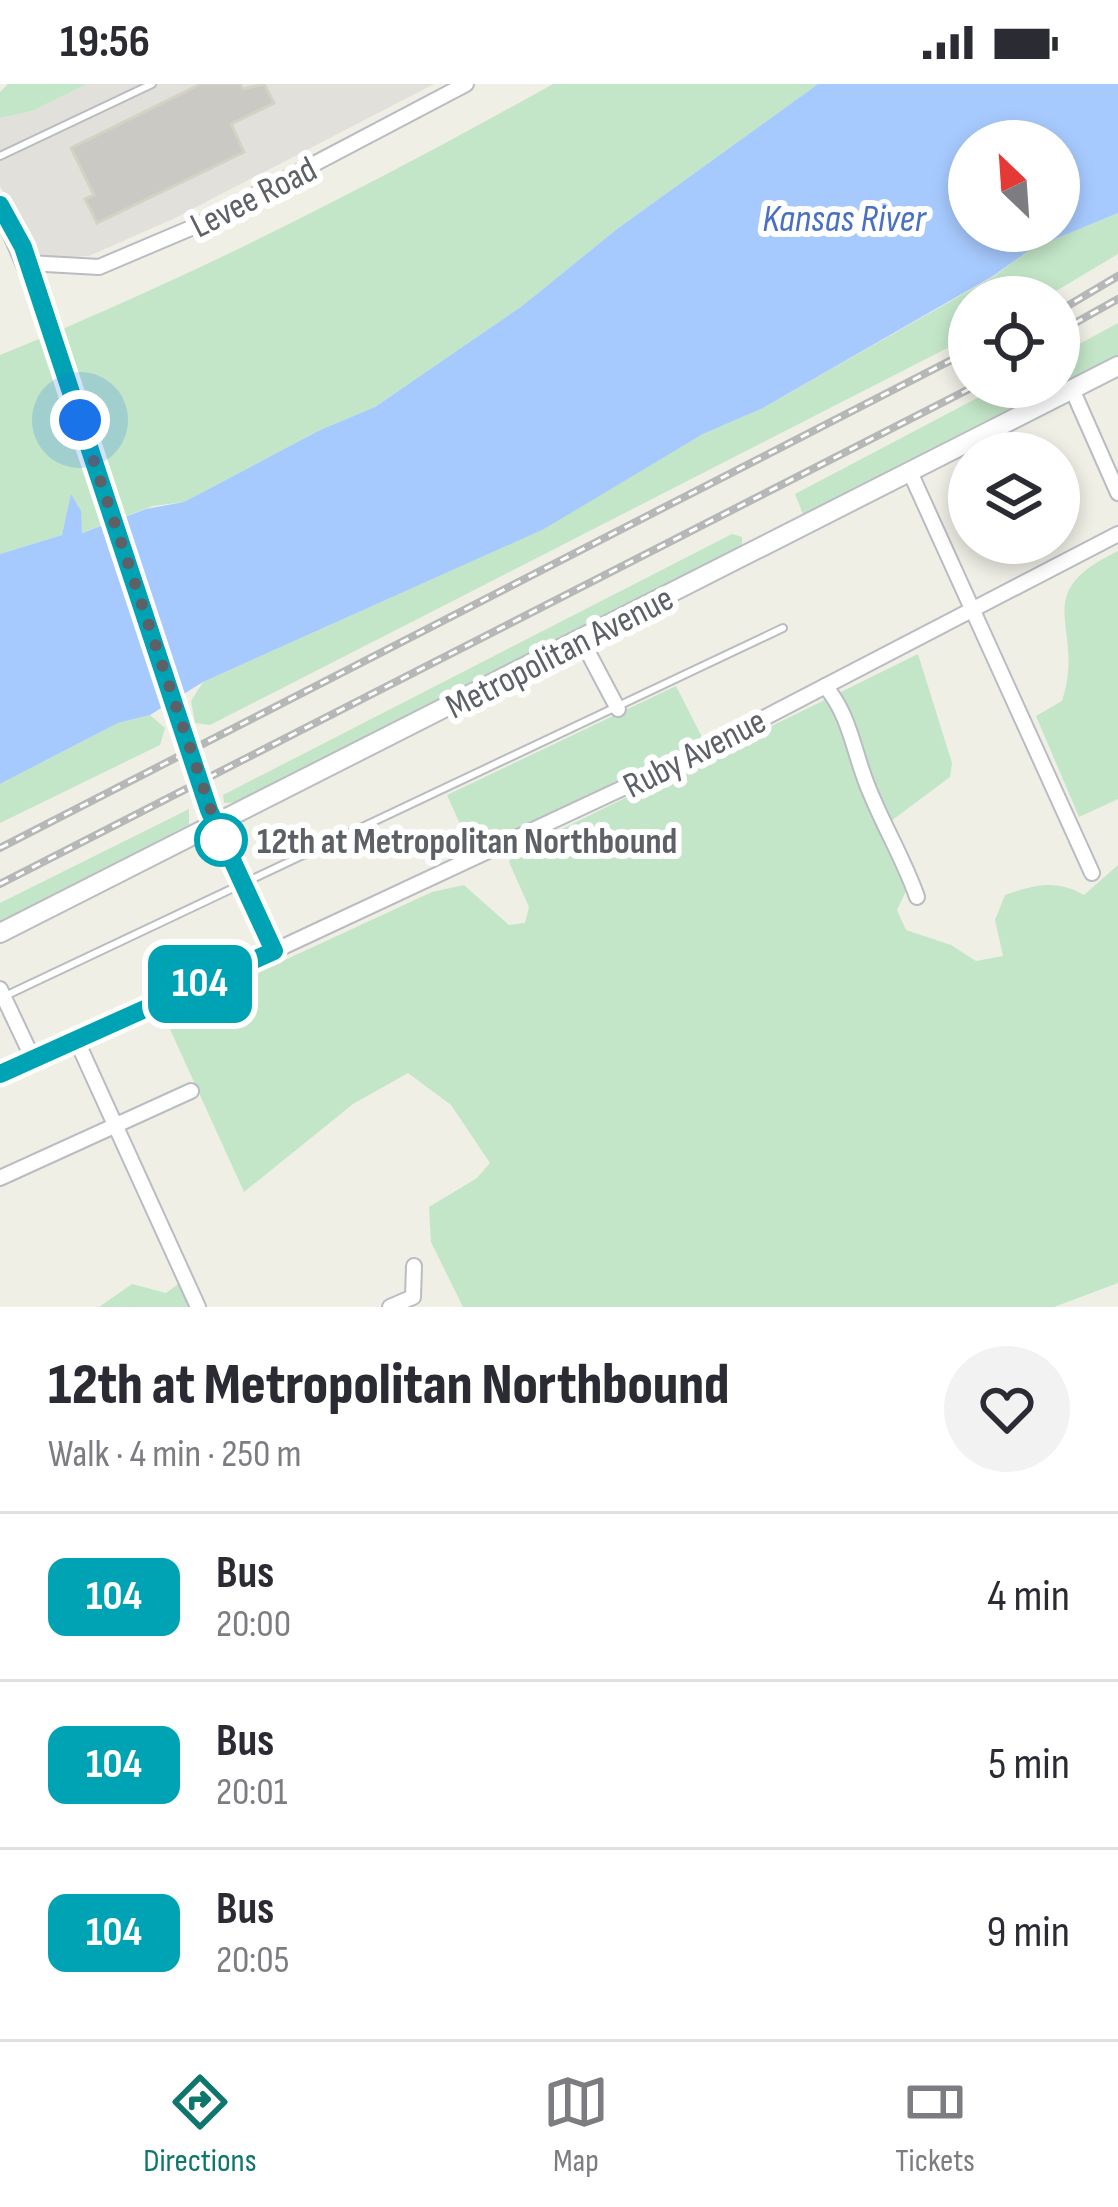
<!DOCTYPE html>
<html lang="en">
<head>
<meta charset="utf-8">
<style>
  :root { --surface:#fff; --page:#f2f2f3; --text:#2b2b33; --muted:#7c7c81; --line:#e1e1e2; --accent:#0f766e }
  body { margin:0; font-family:"Sofia Sans Condensed",sans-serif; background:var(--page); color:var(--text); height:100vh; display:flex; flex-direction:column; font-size:45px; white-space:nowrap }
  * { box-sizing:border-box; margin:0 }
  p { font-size:39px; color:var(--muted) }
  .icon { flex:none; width:66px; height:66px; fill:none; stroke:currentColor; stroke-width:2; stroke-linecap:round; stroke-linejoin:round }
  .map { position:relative; height:1223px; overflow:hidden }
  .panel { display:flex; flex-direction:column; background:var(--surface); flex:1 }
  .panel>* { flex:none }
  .badge { padding:0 24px; border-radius:18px; font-size:42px; line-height:78px }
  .needle { width:78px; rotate:335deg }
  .tools { position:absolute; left:948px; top:36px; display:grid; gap:24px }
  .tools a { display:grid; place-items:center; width:132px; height:132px; border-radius:50%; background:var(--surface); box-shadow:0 6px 18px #0003; font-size:60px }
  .you { position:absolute; width:60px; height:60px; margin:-30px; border:9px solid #fff; border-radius:50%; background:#1a73e8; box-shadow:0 0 0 18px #1a73e833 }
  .map>.badge { position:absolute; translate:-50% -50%; box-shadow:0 0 0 6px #fff }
  .round { display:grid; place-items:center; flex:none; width:126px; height:126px; border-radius:63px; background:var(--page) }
  .overview { display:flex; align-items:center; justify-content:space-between; height:204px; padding:0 48px }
  h1 { font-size:57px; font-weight:800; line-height:90px }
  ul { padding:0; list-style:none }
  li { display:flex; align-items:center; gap:36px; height:168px; padding:0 48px; border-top:3px solid var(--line) }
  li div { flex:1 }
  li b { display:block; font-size:45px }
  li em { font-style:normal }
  li .badge { min-width:132px; font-weight:700; text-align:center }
  .status { display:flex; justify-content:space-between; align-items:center; height:84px; padding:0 60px; background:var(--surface); direction:ltr }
  .status svg { height:33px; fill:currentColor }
  .menu { display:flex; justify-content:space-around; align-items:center; height:168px; border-top:3px solid var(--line); background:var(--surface); font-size:33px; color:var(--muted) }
  .menu a { display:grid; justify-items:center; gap:6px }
  .menu .active { color:var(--accent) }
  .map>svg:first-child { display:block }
  .industrial { fill:#e1e0da }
  .green { fill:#c3e6c8 }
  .water { fill:#a7cafe; fill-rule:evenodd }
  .building { fill:#cac9c3; stroke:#d4d2c4; stroke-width:3 }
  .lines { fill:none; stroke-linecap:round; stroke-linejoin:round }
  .lane-casing { stroke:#babcc1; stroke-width:10 }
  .street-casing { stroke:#babcc1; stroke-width:18 }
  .secondary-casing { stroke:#bbbdc3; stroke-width:22 }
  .lane { stroke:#fff; stroke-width:6 }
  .street { stroke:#fff; stroke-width:14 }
  .secondary { stroke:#fff; stroke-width:18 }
  .rail-casing { stroke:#b6b7b7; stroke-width:8 }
  .rail { stroke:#fff; stroke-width:3; stroke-dasharray:9; stroke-linecap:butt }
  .secondary-bridge-casing { stroke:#bbbdc3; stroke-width:22; stroke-linecap:butt }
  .secondary-bridge { stroke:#fff; stroke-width:18 }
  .line-casing { stroke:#fff; stroke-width:27 }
  .line { stroke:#00a3b4; stroke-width:18 }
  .walk { stroke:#5d6066; stroke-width:12; stroke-dasharray:0 21.6 }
  .stop-dot { fill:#fff; stroke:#00a3b4; stroke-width:6 }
  .labels { text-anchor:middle; stroke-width:12; stroke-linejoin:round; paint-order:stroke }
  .street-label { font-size:36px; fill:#5d6066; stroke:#fff }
  .stop-label { font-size:36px; font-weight:bold; fill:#5d6066; stroke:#fff; text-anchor:start }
  .water-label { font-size:39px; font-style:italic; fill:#4970c2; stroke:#fff }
</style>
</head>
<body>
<div class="status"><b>19:56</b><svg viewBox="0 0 49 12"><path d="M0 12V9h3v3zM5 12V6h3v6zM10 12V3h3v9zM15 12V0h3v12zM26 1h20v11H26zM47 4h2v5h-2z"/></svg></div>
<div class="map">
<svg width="1118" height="1223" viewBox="0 0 1118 1223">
  <rect width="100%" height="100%" fill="#efefe6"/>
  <polygon class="industrial" points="87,0 434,0 175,134 89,172 38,175 0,102 0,34 32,27"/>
  <g class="green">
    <polygon points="8,0 87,0 32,27 0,34 0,8"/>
    <path d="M553,0H818L617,145L522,222L375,323L320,346L184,418L153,422L81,449V427L68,432L62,451L0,470V271C190,194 374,100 553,0Z"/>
    <polygon points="1118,129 1118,170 1046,213 969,213 969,253 210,641 195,639 191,617 203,598 541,446 703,350 761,325 993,193 1031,165"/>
    <polygon points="1118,239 1118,272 1059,302 1059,271"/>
    <polygon points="998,303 1057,303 804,433 795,410"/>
    <polygon points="732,450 742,453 742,462 241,718 224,719 223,711"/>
    <path d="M1118,467V715L1079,733L1036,632L1062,617C1087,541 1025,512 1118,467Z"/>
    <path d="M918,570L952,679L950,693L883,743L908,803L897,826L906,846L951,861L976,877L1003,872L995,836L1005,811C1035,801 1055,795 1084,811L1118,781V1199L1054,1223H463L431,1158L429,1123L477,1094L490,1079L451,1021L408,989L353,1020L244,1108L164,932L432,808L464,801L509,841L525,839L529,823L509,778L515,768Z"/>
    <polygon points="676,602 705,659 472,767 447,711"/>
    <polygon points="150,631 165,644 160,661 0,739 0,700 118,639"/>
    <polygon points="189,725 189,741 0,839 0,819"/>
    <polygon points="181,1198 192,1223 99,1223 132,1200 166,1209"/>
  </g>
  <path class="water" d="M818,0H1118V129L1031,165L993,192L761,325L703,350L544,445L203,598L150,631L118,639L0,700V470L62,451L71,410L81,427L82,449L146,425L184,418L320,346L375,323L522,222L617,145ZM969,57H1059V147H969Z"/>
  <polygon class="building" points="201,0 240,0 243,5 264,0 274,19 231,40 244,68 97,139 85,115 94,111 71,64"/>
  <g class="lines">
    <defs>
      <g id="lane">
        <polyline points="0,72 152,0"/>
        <polyline points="3,913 783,544"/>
      </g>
      <g id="street">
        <polyline points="28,179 99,183 198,141 466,0"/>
        <polyline points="1072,305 1118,409"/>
        <polyline points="910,388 1092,789"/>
        <polyline points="581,555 618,625"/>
        <path d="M825,602C849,630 853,664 866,698C881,738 903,773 917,813"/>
        <polyline points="274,867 685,675 1118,450"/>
        <polyline points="0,905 33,975"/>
        <polyline points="76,955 198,1223"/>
        <polyline points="0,1094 191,1007"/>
        <polyline points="390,1223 413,1213 414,1182"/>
      </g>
      <g id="secondary">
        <polyline points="0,121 37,206"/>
        <polyline points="0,849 1118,282"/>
        <polyline points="0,990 274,867 211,731"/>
      </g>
    </defs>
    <use href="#lane" class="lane-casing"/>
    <use href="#street" class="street-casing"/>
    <use href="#secondary" class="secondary-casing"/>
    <use href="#lane" class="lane"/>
    <use href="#street" class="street"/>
    <use href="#secondary" class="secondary"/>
    <defs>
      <g id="rail">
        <polyline points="1059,227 1118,192"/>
        <polyline points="1059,248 1118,215"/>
        <polyline points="0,764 969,267"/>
        <polyline points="0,800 973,303"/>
      </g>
    </defs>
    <use href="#rail" class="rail-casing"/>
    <use href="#rail" class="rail"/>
    <defs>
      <polyline id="secondary-bridge" points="37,206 209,726"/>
    </defs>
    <use href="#secondary-bridge" class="secondary-bridge-casing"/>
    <use href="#secondary-bridge" class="secondary-bridge"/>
  </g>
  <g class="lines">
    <defs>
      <polyline id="line" points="0,121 23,163 209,726 274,867 0,990"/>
    </defs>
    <use href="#line" class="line-casing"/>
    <use href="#line" class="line"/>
    <polyline class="walk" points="80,336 221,756"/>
  </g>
  <circle class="stop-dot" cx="221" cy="756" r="24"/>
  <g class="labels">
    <g class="street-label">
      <text transform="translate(253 112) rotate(-27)" y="13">Levee Road</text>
      <text transform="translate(559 567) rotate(-27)" y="13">Metropolitan Avenue</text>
      <text transform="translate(694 668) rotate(-27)" y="13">Ruby Avenue</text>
    </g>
    <g class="stop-label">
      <text x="257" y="769">12th at Metropolitan Northbound</text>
    </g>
    <g class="water-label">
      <text x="844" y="147">Kansas River</text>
    </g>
  </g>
</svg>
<div class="tools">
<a><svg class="needle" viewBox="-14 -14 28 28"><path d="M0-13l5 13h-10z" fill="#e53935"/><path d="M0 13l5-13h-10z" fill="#7c7c81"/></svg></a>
<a><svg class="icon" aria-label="locate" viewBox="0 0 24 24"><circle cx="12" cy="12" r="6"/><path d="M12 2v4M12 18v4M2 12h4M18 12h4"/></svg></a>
<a><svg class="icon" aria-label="layers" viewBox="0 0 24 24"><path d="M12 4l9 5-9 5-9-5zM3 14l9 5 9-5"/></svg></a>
</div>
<div class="you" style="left:80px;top:336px"></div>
<b class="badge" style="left:200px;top:900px;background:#00a3b4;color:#fff">104</b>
</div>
<section class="panel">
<div class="overview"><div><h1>12th at Metropolitan Northbound</h1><p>Walk · 4 min · 250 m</p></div><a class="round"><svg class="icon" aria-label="heart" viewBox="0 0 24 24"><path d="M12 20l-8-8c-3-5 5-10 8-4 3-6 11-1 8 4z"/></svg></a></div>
<ul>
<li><span class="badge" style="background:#00a3b4;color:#fff">104</span><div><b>Bus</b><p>20:00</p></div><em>4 min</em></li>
<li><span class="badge" style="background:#00a3b4;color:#fff">104</span><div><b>Bus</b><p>20:01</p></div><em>5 min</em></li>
<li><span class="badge" style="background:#00a3b4;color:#fff">104</span><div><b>Bus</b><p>20:05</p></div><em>9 min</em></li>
</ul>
</section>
<nav class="menu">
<a class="active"><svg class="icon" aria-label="directions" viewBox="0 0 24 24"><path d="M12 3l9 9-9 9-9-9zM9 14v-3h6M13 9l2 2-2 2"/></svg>Directions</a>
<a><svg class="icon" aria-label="map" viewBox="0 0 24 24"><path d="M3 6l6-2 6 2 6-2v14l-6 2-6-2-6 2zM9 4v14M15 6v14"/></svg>Map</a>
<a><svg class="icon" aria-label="tickets" viewBox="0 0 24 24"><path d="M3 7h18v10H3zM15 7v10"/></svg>Tickets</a>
</nav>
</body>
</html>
